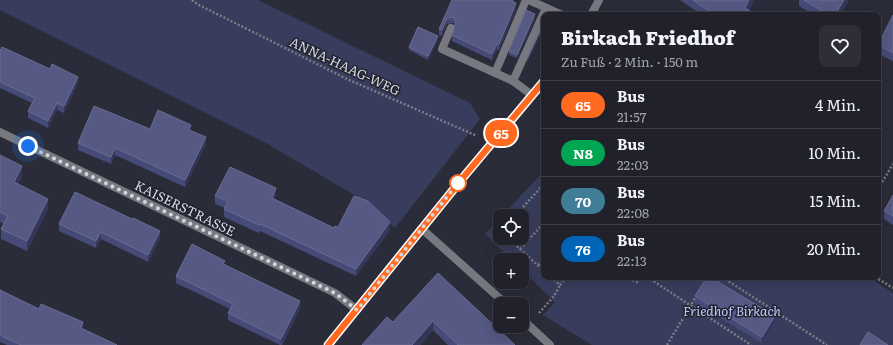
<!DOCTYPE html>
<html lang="de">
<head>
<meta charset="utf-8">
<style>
  :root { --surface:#20212b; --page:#2d2e37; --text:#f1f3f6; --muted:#a2a3a9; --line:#3d3e47 }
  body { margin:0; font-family:Literata,serif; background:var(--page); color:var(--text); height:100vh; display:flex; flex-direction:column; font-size:15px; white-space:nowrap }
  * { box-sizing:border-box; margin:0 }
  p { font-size:13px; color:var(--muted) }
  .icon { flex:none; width:22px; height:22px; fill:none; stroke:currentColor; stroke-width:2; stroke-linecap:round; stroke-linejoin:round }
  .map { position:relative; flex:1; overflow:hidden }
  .side { position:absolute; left:541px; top:12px; width:340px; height:268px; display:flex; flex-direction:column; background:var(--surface); border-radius:8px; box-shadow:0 4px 16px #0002,0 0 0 1px var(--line) }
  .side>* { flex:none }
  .badge { padding:0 8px; border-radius:13px; font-size:14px; line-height:26px }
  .controls { position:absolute; left:493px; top:209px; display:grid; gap:8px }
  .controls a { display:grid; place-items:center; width:36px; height:36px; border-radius:8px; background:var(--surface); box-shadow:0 4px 16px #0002,0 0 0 1px var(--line); font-size:20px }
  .you { position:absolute; width:20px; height:20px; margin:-10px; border:3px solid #fff; border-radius:50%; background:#1a73e8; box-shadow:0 0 0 6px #1a73e833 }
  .map>.badge { position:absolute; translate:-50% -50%; box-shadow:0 0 0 2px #fff }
  .round { display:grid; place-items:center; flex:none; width:42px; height:42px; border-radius:8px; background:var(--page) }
  .head { display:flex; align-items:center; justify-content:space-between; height:68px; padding:0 20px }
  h1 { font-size:19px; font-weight:800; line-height:30px }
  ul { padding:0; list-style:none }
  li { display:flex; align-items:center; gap:12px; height:48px; padding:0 20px; border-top:1px solid var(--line) }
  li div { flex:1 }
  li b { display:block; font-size:15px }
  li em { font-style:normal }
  li .badge { min-width:44px; font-weight:700; text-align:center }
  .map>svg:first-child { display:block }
  .green { fill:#393d5d }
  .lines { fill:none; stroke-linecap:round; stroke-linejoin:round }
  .path { stroke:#7a7c86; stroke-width:2.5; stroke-dasharray:2 2; stroke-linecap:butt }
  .service { stroke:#787980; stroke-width:8 }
  .minor { stroke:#787980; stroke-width:8 }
  .tertiary { stroke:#787980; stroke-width:8 }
  .wall { fill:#464a78 }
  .shaded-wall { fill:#35375a }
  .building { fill:#555983; stroke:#696d91 }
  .line-casing { stroke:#fff; stroke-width:9 }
  .line { stroke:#ff6a20; stroke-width:6 }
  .walk { stroke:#d5d7df; stroke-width:4; stroke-dasharray:0 7.2 }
  .stop-dot { fill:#fff; stroke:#ff6a20; stroke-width:2 }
  .labels { text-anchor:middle; stroke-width:3; stroke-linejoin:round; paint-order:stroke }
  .street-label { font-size:13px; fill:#d5d7df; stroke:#21232f }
  .park-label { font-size:13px; font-style:italic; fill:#c4cbfc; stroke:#21232f }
</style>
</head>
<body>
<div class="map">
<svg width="893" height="345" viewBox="0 0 893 345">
  <rect width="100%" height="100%" fill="#2b2c39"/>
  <g class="green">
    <polygon points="0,0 258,0 470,103 480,119 395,228 361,199 266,143 0,10"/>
    <polygon points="544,171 544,277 868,277 893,293 893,345 592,345 543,315 555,302 522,270 522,260 512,260 485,234 500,218 500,238 522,238 522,216 502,216"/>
  </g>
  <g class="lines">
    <g class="path">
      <polyline points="192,0 197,4 347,79 477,136"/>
      <polyline points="878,189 893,164"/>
      <polyline points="515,216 544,184"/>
      <polyline points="508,238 544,271"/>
      <polyline points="520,249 544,223"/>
      <polyline points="538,265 544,259"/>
      <polyline points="551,277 560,285 566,277"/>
      <polyline points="625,277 637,282 641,277"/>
      <polyline points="647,277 751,345"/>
      <polyline points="722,277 827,345"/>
      <polyline points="875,277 893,288"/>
      <polyline points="539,313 554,296 560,285"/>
      <polyline points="667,345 697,295"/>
    </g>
    <g class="service">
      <polyline points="529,0 562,15"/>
      <polyline points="451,28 442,49 513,81 532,95"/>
      <polyline points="495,73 526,0"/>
      <polyline points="513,81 546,8"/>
    </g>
    <g class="minor">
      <polyline points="0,132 335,293 357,310"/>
      <polyline points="422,229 506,304"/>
      <polyline points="522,319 550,345"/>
    </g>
    <g class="tertiary">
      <polyline points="591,15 599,0"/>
      <polyline points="328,345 473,165 544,81"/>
    </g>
  </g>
  <g class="wall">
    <polygon points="452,0 513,2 516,9 499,50 497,49 492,60 452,41 452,35 455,26 454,23 447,24 442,36 439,35 439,29"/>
    <polygon points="680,0 754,0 749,10 757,15 702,15"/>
    <polygon points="799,0 849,0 840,15 814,15 799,6"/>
    <polygon points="893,15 893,61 878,54 878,45"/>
    <polygon points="535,18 517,58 509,55 509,51"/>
    <polygon points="438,40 428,60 409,50 409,47"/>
    <polygon points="0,51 78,83 64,113 57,110 48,128 28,118 28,111 32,103 0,88"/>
    <polygon points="191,131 206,144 185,187 115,155 111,164 78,150 78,143"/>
    <polygon points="0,155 22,176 18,184 48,209 27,251 1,239 1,229 4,224 0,222"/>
    <polygon points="276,195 274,199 334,228 338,227 390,230 356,276 260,231 259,233 224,217 224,209 225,208 215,204 215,196"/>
    <polygon points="893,195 893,225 884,219 884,211"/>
    <polygon points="59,224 160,238 148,262 101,239 96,248 59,231"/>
    <polygon points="225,264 300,308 282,345 280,345 228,320 228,313 230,309 176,283 176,276"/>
    <polygon points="438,273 515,345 448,345 433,330 420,345 362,345 393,322"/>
    <polygon points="0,290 39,309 83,329 117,345 7,345 0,342"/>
    <polygon points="695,296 775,323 762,343 695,303"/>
  </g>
  <g class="shaded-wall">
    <polygon points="749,0 754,0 746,15 745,8"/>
    <polygon points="844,0 849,0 840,15 835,15"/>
    <polygon points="516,3 516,9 499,50 499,44"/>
    <polygon points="535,14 535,18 517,58 517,55"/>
    <polygon points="447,18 447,24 442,36 442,30"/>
    <polygon points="544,23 544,27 527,63 527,59"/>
    <polygon points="438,36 438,40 428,60 428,56"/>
    <polygon points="497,44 497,49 492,60 492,54"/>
    <polygon points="78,77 78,83 64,113 64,106"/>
    <polygon points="57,103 57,110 48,128 48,121"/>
    <polygon points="206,137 206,144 185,187 185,180"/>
    <polygon points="115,148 115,155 111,164 111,157"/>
    <polygon points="22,166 22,176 14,192 14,182"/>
    <polygon points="276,188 276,195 272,206 272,198"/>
    <polygon points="48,199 48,209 27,251 27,241"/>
    <polygon points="390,222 390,230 356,276 356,269"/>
    <polygon points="160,231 160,238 148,262 148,255"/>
    <polygon points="101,232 101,239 96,248 96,241"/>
    <polygon points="300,301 300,308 281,345 281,339"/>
    <polygon points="775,316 775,323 762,343 762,337"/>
    <polygon points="433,321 433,330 420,345 412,345"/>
    <polygon points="83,322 83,328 81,334 81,328"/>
  </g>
  <g class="building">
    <polygon points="452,0 513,0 512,1 516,3 499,44 497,44 492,54 452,35 456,22 454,17 447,18 442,30 439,29"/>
    <polygon points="693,0 749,0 745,8 757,15 715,15"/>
    <polygon points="804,0 844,0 835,15 829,15"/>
    <polygon points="526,10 535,14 517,55 509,51"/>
    <polygon points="893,15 893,53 878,45"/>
    <polygon points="544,22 544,23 527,59"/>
    <polygon points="418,27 438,36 428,56 409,47"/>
    <polygon points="2,47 50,69 52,64 78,77 64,106 57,103 48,121 28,111 35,98 0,82 0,51"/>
    <polygon points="94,106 150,129 158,110 191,125 189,130 206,137 185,180 115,148 111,157 78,143"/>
    <polygon points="0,155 22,166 14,182 48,199 27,241 1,229 8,216 0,212"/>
    <polygon points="230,167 276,188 272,198 334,228 335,226 338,227 354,196 368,201 390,222 356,269 260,224 259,225 224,209 228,201 215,196"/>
    <polygon points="75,192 132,219 133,218 160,231 148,255 101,232 96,241 59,224"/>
    <polygon points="893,195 893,216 884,211"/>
    <polygon points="192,244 225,261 223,264 300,301 281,339 228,313 233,304 176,276"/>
    <polygon points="438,273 515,345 458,345 433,321 412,345 362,345 387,317 393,322"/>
    <polygon points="707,277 710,277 775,316 762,337 695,296"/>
    <polygon points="0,290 39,309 41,304 83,322 81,328 117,345 21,345 0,335"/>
    <polygon points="868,332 888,345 860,345"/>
  </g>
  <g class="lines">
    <defs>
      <polyline id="line" points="328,345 466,174 544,81"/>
    </defs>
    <use href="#line" class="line-casing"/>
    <use href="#line" class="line"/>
    <polyline class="walk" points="28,146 335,293 357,310 458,183"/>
  </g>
  <circle class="stop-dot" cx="458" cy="183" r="8"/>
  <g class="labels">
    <g class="street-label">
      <text transform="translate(345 66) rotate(25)" y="5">ANNA-HAAG-WEG</text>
      <text transform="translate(185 208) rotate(26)" y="5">KAISERSTRASSE</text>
    </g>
    <g class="park-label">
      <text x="732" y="316">Friedhof Birkach</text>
    </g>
  </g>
</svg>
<div class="controls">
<a><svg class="icon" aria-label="locate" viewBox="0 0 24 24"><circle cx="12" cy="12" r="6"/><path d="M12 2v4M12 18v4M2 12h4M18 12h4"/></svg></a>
<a>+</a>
<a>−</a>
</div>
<div class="you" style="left:28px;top:146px"></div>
<b class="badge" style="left:501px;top:133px;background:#ff6a20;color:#fff">65</b>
<section class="side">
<div class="head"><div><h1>Birkach Friedhof</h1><p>Zu Fuß · 2 Min. · 150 m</p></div><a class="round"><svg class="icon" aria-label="heart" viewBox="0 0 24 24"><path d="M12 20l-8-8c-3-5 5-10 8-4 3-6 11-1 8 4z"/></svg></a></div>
<ul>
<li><span class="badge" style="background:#ff6a20;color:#fff">65</span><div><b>Bus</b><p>21:57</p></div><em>4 Min.</em></li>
<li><span class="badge" style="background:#00a651;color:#fff">N8</span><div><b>Bus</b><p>22:03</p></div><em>10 Min.</em></li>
<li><span class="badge" style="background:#407e98;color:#fff">70</span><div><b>Bus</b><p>22:08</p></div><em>15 Min.</em></li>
<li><span class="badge" style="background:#0065b7;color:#fff">76</span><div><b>Bus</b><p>22:13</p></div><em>20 Min.</em></li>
</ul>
</section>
</div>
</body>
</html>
